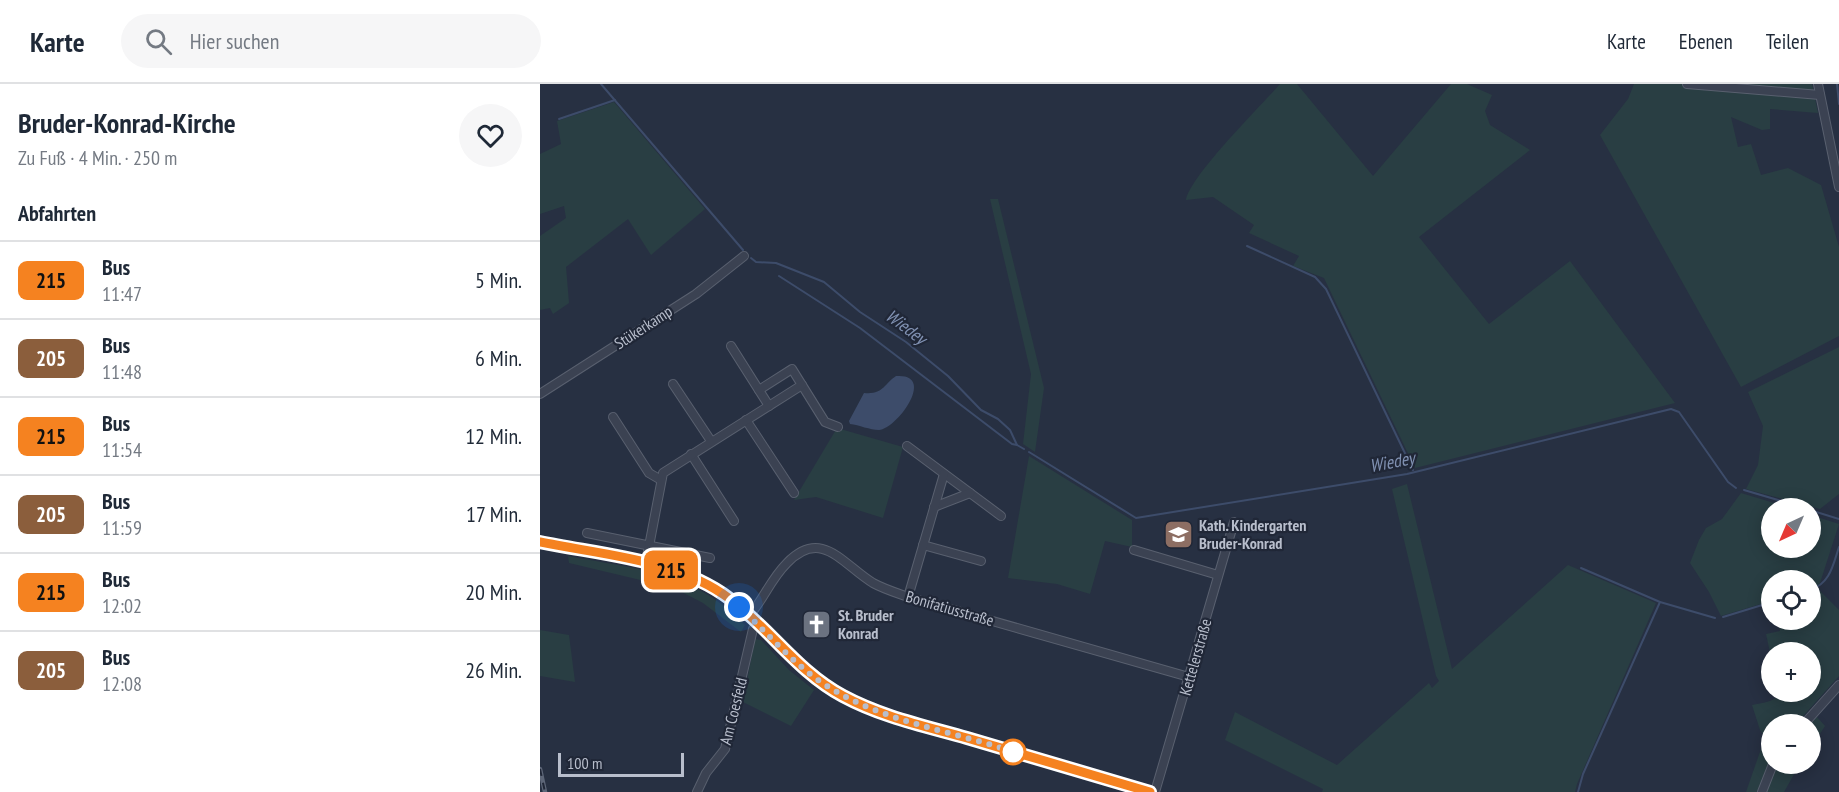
<!DOCTYPE html>
<html lang="de">
<head>
<meta charset="utf-8">
<style>
  :root { --surface:#fff; --page:#f6f6f7; --text:#1f2937; --muted:#747a83; --line:#e0e1e3 }
  body { margin:0; font-family:"PT Sans Narrow",sans-serif; background:var(--page); color:var(--text); height:100vh; display:flex; flex-direction:column; font-size:22px; white-space:nowrap }
  * { box-sizing:border-box; margin:0 }
  p { font-size:20px; color:var(--muted) }
  .icon { flex:none; width:33px; height:33px; fill:none; stroke:currentColor; stroke-width:2; stroke-linecap:round; stroke-linejoin:round }
  .map { position:relative; flex:1; overflow:hidden }
  .side { display:flex; flex-direction:column; background:var(--surface); width:540px }
  .side>* { flex:none }
  .badge { padding:0 12px; border-radius:9px; font-size:21px; line-height:39px }
  .needle { width:39px; rotate:224deg }
  .fabs { position:absolute; left:1221px; top:414px; display:grid; gap:12px }
  .fabs a { display:grid; place-items:center; width:60px; height:60px; border-radius:50%; background:var(--surface); box-shadow:0 3px 15px #0003; font-size:30px }
  .scale { position:absolute; left:18px; bottom:15px; width:126px; box-sizing:border-box; padding-left:6px; border:3px solid #b8becc; border-top:0; font-size:16px; line-height:21px; white-space:nowrap; color:#b8becc; -webkit-text-stroke:4px #202737; paint-order:stroke }
  .you { position:absolute; width:30px; height:30px; margin:-15px; border:4px solid #fff; border-radius:50%; background:#1a73e8; box-shadow:0 0 0 9px #1a73e833 }
  .map>.badge { position:absolute; translate:-50% -50%; box-shadow:0 0 0 3px #fff }
  h2 { padding:0 18px; font-size:22px; line-height:54px }
  .round { display:grid; place-items:center; flex:none; width:63px; height:63px; border-radius:32px; background:var(--page) }
  .head { display:flex; align-items:center; justify-content:space-between; height:102px; padding:0 18px }
  h1 { font-size:28px; font-weight:800; line-height:45px }
  ul { padding:0; list-style:none }
  li { display:flex; align-items:center; gap:18px; height:78px; padding:0 18px; border-top:2px solid var(--line) }
  li div { flex:1 }
  li b { display:block; font-size:22px }
  li em { font-style:normal }
  li .badge { min-width:66px; font-weight:700; text-align:center }
  header { display:flex; align-items:center; gap:36px; box-sizing:border-box; height:84px; padding:0 30px; background:var(--surface); border-bottom:2px solid var(--line) }
  header strong { font-size:28px }
  nav { display:flex; gap:33px; margin-inline-start:auto; font-size:21px }
  .search { width:420px; height:54px; background:var(--page); display:flex; align-items:center; gap:15px; box-sizing:border-box; padding:0 21px; border-radius:33px; color:var(--muted); font-size:22px }
  main { display:flex; flex:1; min-height:0 }
  .map>svg:first-child { display:block }
  .green { fill:#293e43 }
  .water { fill:#3d4c6a }
  .lines { fill:none; stroke-linecap:round; stroke-linejoin:round }
  .stream { stroke:#3d4c6a; stroke-width:2 }
  .minor-casing { stroke:#59606f; stroke-width:10 }
  .tertiary-casing { stroke:#59606f; stroke-width:11 }
  .minor { stroke:#3b4252; stroke-width:8 }
  .tertiary { stroke:#3b4252; stroke-width:9 }
  .rail-casing { stroke:#5d6678; stroke-width:4.5 }
  .rail { stroke:#202737; stroke-width:2; stroke-dasharray:7; stroke-linecap:butt }
  .line-casing { stroke:#fff; stroke-width:14 }
  .line { stroke:#f58220; stroke-width:9 }
  .walk { stroke:#b8becc; stroke-width:6; stroke-dasharray:0 10.8 }
  .stop-dot { fill:#fff; stroke:#f58220; stroke-width:3 }
  .labels { text-anchor:middle; stroke-width:4.5; stroke-linejoin:round; paint-order:stroke }
  .street-label { font-size:16px; fill:#b8becc; stroke:#202737 }
  .poi-label { font-size:16px; font-weight:bold; fill:#b8becc; stroke:#202737; text-anchor:start }
  .water-label { font-size:18px; font-style:italic; fill:#8091b2; stroke:#202737 }
</style>
</head>
<body>
<header>
<strong>Karte</strong>
<div class="search"><svg class="icon" aria-label="search" viewBox="0 0 24 24"><circle cx="10" cy="10" r="6"/><path d="M15 15l6 6"/></svg>Hier suchen</div>
<nav><a>Karte</a><a>Ebenen</a><a>Teilen</a></nav>
</header>
<main>
<section class="side">
<div class="head"><div><h1>Bruder-Konrad-Kirche</h1><p>Zu Fuß · 4 Min. · 250 m</p></div><a class="round"><svg class="icon" aria-label="heart" viewBox="0 0 24 24"><path d="M12 20l-8-8c-3-5 5-10 8-4 3-6 11-1 8 4z"/></svg></a></div>
<h2>Abfahrten</h2>
<ul>
<li><span class="badge" style="background:#f58220;color:#111">215</span><div><b>Bus</b><p>11:47</p></div><em>5 Min.</em></li>
<li><span class="badge" style="background:#8b5e3c;color:#fff">205</span><div><b>Bus</b><p>11:48</p></div><em>6 Min.</em></li>
<li><span class="badge" style="background:#f58220;color:#111">215</span><div><b>Bus</b><p>11:54</p></div><em>12 Min.</em></li>
<li><span class="badge" style="background:#8b5e3c;color:#fff">205</span><div><b>Bus</b><p>11:59</p></div><em>17 Min.</em></li>
<li><span class="badge" style="background:#f58220;color:#111">215</span><div><b>Bus</b><p>12:02</p></div><em>20 Min.</em></li>
<li><span class="badge" style="background:#8b5e3c;color:#fff">205</span><div><b>Bus</b><p>12:08</p></div><em>26 Min.</em></li>
</ul>
</section>
<div class="map">
<svg width="1299" height="708" viewBox="0 0 1299 708">
  <rect width="100%" height="100%" fill="#273042"/>
  <g class="green">
    <path d="M740,0H757L833,92L911,0H927L952,11L945,27L950,41L990,66L879,153L949,240L1030,177L1135,319L875,384L784,194L753,182L759,172L709,149L714,141L673,113L646,116C651,91 720,23 740,0Z"/>
    <polygon points="1094,0 1272,0 1278,29 1230,25 1230,45 1222,46 1191,33 1198,63 1211,60 1221,91 1248,84 1281,101 1299,163 1299,252 1201,303 1060,51 1088,15"/>
    <polygon points="74,18 165,125 111,171 88,135 26,183 29,219 13,230 10,224 0,226 0,152 26,134 24,122 0,130 0,70 21,60 17,37"/>
    <polygon points="450,115 458,115 504,304 495,368 483,360 491,290"/>
    <polygon points="1299,263 1299,410 1280,425 1206,405 1218,381 1223,342 1208,308"/>
    <polygon points="297,344 363,363 343,434 276,413 254,416"/>
    <polygon points="489,372 592,436 592,463 565,457 550,510 517,500 468,494"/>
    <polygon points="867,400 912,585 1028,481 1116,519 1037,700 1035,708 782,708 783,705 685,656 695,628 797,681 889,599 892,604 899,597 896,592 852,405"/>
    <polygon points="1201,409 1251,424 1232,424 1232,464 1270,464 1271,431 1299,440 1279,502 1271,505 1270,496 1232,496 1231,517 1181,532 1169,508 1150,479 1159,456 1166,444 1182,435"/>
    <path d="M28,472C74,481 128,486 168,511C182,519 193,530 205,541L201,548L163,519L134,504L29,479Z"/>
    <path d="M1278,505L1299,526V592L1256,640H1232L1231,662L1220,646L1212,621C1221,619 1237,618 1240,608H1270V568H1232L1231,573L1226,550L1240,547L1237,536H1270L1271,507Z"/>
    <polygon points="0,546 29,551 35,598 0,592"/>
    <polygon points="215,555 221,556 249,586 274,606 251,642 203,618"/>
    <polygon points="1277,633 1285,642 1271,664 1270,640"/>
    <polygon points="1222,662 1231,673 1217,708 1206,708"/>
    <polygon points="1237,680 1260,680 1244,708 1225,708"/>
  </g>
  <path class="water" d="M356,292C397,289 358,344 339,346C330,346 319,341 310,340L309,337L324,309C343,311 344,300 356,292Z"/>
  <g class="lines">
    <g class="stream">
      <polyline points="61,0 203,166"/>
      <polyline points="1297,0 1299,20"/>
      <polyline points="19,35 75,16"/>
      <polyline points="707,162 775,193 786,205 873,386"/>
      <polyline points="211,174 216,178 236,179 284,198 320,228 366,258 408,292 441,326 458,335 470,346 477,361 484,365"/>
      <polyline points="239,192 320,244 472,360 477,361"/>
      <polyline points="489,368 596,434 867,390 1131,325 1139,328 1188,398 1196,404"/>
      <polyline points="1204,406 1265,424"/>
      <polyline points="1270,426 1299,435"/>
      <polyline points="1041,484 1120,518"/>
      <path d="M1270,506C1290,500 1293,481 1299,463"/>
      <polyline points="1183,533 1232,518"/>
      <polyline points="1038,708 1043,690 1120,518 1175,534"/>
    </g>
    <defs>
      <g id="minor">
        <polyline points="1147,0 1280,11"/>
        <polyline points="1278,0 1299,103"/>
        <polyline points="191,262 229,322"/>
        <polyline points="133,300 171,357"/>
        <polyline points="219,306 252,285 285,338 298,343"/>
        <polyline points="0,310 156,210 204,172"/>
        <polyline points="73,333 109,389 121,396"/>
        <polyline points="206,336 254,409"/>
        <polyline points="367,362 461,432"/>
        <polyline points="151,370 194,437"/>
        <polyline points="394,423 430,409"/>
        <polyline points="47,449 170,474"/>
        <polyline points="383,461 441,477"/>
        <polyline points="594,466 678,491"/>
        <polyline points="106,478 123,389 262,301"/>
        <polyline points="368,513 404,390"/>
        <path d="M209,532C224,515 230,496 247,479C282,443 303,481 333,499C344,505 357,509 368,513L649,593"/>
        <polyline points="1264,640 1299,601"/>
        <polyline points="157,708 166,689 185,665 213,545 218,541"/>
        <polyline points="615,708 694,438"/>
        <polyline points="1222,708 1233,680"/>
      </g>
      <path id="tertiary" d="M0,458C63,471 137,475 190,515C230,545 258,587 303,612C343,634 388,643 432,656C491,673 551,691 610,708"/>
    </defs>
    <use href="#minor" class="minor-casing"/>
    <use href="#tertiary" class="tertiary-casing"/>
    <use href="#minor" class="minor"/>
    <use href="#tertiary" class="tertiary"/>
    <defs>
      <polyline id="rail" points="0,685 5,708"/>
    </defs>
    <use href="#rail" class="rail-casing"/>
    <use href="#rail" class="rail"/>
  </g>
  <g class="lines">
    <defs>
      <path id="line" d="M0,458C63,471 137,475 190,515C230,545 258,588 303,612C342,633 385,642 427,654C488,672 549,690 610,708"/>
    </defs>
    <use href="#line" class="line-casing"/>
    <use href="#line" class="line"/>
    <path class="walk" d="M199,523C227,548 252,579 284,600C341,638 410,646 473,668"/>
  </g>
  <defs>
    <symbol id="school-square" viewBox="-11 -11 22 22"><rect x="-9" y="-9" width="18" height="18" rx="4" fill="#8d6e63" stroke="#202737"/><path d="M0-5L7-2L0 1L-7-2ZM-4 1L0 2.5L4 1V4Q0 6-4 4Z" fill="#fff"/></symbol>
    <symbol id="church-square" viewBox="-11 -11 22 22"><rect x="-9" y="-9" width="18" height="18" rx="4" fill="#6b7280" stroke="#202737"/><path d="M-1.2-6h2.4v3.5h3.3v2.4h-3.3V6h-2.4V-.1h-3.3v-2.4h3.3Z" fill="#fff"/></symbol>
  </defs>
  <g fill-rule="evenodd">
    <use href="#school-square" x="622" y="434" width="33" height="33"/>
    <use href="#church-square" x="260" y="524" width="33" height="33"/>
  </g>
  <circle class="stop-dot" cx="473" cy="668" r="12"/>
  <g class="labels">
    <g class="street-label">
      <text transform="translate(103 243) rotate(-33)" y="6">Stükerkamp</text>
      <text transform="translate(410 524) rotate(16)" y="6">Bonifatiusstraße</text>
      <text transform="translate(655 573) rotate(-74)" y="6">Kettelerstraße</text>
      <text transform="translate(193 627) rotate(-76)" y="6">Am Coesfeld</text>
    </g>
    <g class="poi-label">
      <text x="659" y="447">Kath. Kindergarten<tspan x="659" dy="18">Bruder-Konrad</tspan></text>
      <text x="298" y="537">St. Bruder<tspan x="298" dy="18">Konrad</tspan></text>
    </g>
    <g class="water-label">
      <text transform="translate(366 243) rotate(37)" y="6">Wiedey</text>
      <text transform="translate(852 378) rotate(-11)" y="6">Wiedey</text>
    </g>
  </g>
</svg>
<div class="fabs">
<a><svg class="needle" viewBox="-14 -14 28 28"><path d="M0-13l5 13h-10z" fill="#e53935"/><path d="M0 13l5-13h-10z" fill="#747a83"/></svg></a>
<a><svg class="icon" aria-label="locate" viewBox="0 0 24 24"><circle cx="12" cy="12" r="6"/><path d="M12 2v4M12 18v4M2 12h4M18 12h4"/></svg></a>
<a>+</a>
<a>−</a>
</div>
<div class="scale">100 m</div>
<div class="you" style="left:199px;top:523px"></div>
<b class="badge" style="left:131px;top:486px;background:#f58220;color:#111">215</b>
</div>
</main>
</body>
</html>
